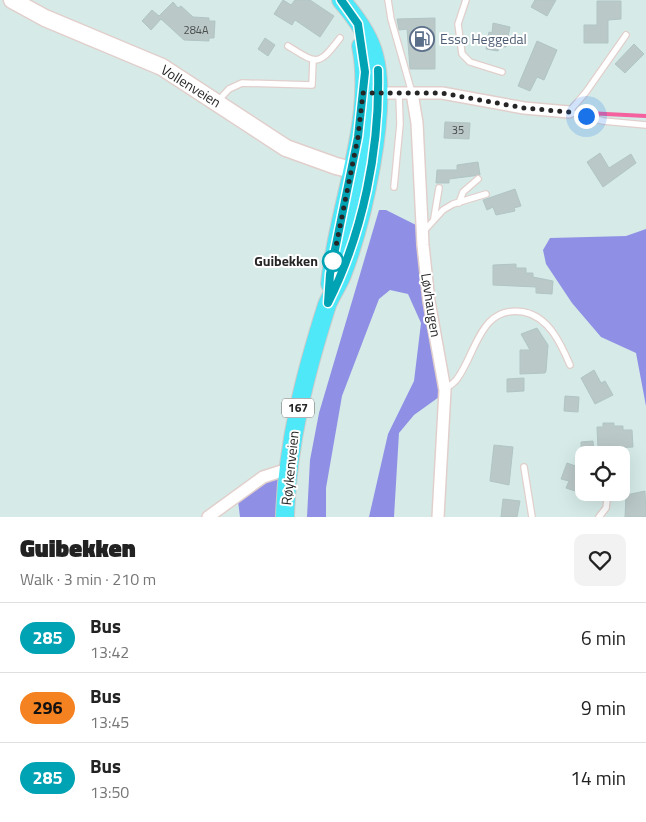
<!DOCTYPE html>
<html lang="en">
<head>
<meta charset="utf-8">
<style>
  :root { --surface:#fff; --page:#f2f2f2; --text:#222; --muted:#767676; --line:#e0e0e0 }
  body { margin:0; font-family:"Titillium Web",sans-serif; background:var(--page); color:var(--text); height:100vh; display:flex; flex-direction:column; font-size:19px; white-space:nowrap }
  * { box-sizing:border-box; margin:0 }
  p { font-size:16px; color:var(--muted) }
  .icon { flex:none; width:28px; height:28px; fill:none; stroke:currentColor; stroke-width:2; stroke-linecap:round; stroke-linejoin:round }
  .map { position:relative; height:517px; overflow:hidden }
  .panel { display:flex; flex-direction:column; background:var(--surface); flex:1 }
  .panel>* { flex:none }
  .badge { padding:0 10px; border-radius:16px; font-size:18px; line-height:32px }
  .fabs { position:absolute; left:575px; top:446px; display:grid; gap:10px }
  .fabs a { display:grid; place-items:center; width:55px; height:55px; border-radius:10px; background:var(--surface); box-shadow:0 5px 20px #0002; font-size:25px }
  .you { position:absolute; width:25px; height:25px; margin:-12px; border:4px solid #fff; border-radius:50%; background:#1a73e8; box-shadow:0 0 0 8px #1a73e833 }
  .map>.badge { position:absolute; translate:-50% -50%; box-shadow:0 0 0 2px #fff }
  .round { display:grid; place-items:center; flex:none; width:52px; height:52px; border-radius:10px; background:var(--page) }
  .headline { display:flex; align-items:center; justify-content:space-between; height:85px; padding:0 20px }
  h1 { font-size:24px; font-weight:800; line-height:38px }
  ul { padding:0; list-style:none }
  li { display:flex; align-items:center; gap:15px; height:70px; padding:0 20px; border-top:1px solid var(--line) }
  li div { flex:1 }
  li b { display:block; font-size:19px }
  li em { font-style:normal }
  li .badge { min-width:55px; font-weight:700; text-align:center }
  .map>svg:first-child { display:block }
  .green { fill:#8f90e5 }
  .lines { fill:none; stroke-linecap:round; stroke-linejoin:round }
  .stream { stroke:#f4619e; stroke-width:4 }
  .building { fill:#bac8c7; stroke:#b0c5c5 }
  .service-casing { stroke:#e1cfcc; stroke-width:8 }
  .minor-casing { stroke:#e1cfcc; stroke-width:14 }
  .secondary-casing { stroke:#e1cfcc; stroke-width:19 }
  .primary-casing { stroke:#cbcbcb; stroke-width:20 }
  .service { stroke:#fff; stroke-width:5.5 }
  .minor { stroke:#fff; stroke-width:11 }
  .secondary { stroke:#fff; stroke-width:16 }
  .primary { stroke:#4ee8f8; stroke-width:18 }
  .line-casing { stroke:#fff; stroke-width:11 }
  .line { stroke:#00a3b4; stroke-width:8 }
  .walk { stroke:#262626; stroke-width:5; stroke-dasharray:0 9 }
  .stop-dot { fill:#fff; stroke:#00a3b4; stroke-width:2.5 }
  .labels { text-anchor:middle; stroke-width:4; stroke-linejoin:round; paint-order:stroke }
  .number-label { font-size:11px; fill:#4b4e4e }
  .shield { fill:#fff; stroke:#676767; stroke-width:1 }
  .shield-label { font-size:12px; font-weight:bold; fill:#262626 }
  .service-label { font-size:14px; fill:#4e5e75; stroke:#fff; text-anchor:start }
  .street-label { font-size:14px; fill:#262626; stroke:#fff }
  .stop-label { font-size:14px; font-weight:bold; fill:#262626; stroke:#fff; text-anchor:end }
</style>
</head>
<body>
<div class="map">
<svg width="646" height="517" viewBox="0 0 646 517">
  <rect width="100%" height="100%" fill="#d6ebe8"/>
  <g class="green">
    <polygon points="379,210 386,210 420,227 439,397 414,415 399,433 394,517 369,517 388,434 414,381 421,323 408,294 390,290 379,299 342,396 326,488 326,517 307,517 310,460 319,413"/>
    <polygon points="646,229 646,406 636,353 601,337 572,303 546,264 543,250 550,238 626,236"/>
    <polygon points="279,475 278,517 240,517 238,501"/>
  </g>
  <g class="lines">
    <polyline class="stream" points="586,113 646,116"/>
  </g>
  <g class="building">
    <polygon points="283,0 291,5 295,0 310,0 334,16 320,37 295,20 292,25 274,14"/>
    <polygon points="535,0 556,0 547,16 531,7"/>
    <polygon points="597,1 621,1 621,19 608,20 608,43 584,43 584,25 597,25"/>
    <polygon points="173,2 178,8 181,6 193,17 209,18 209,21 215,21 214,38 209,38 209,41 184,40 161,19 151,30 142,21 152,10 159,16"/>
    <polygon points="435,18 435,69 410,69 407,29 399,30 397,19"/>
    <polygon points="493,23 510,27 506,47 499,46 498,51 486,49 489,32 492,33"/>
    <polygon points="265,38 275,45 268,56 258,49"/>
    <polygon points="537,41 557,50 544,80 537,77 530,91 518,86"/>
    <polygon points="634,44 644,54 625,73 615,64"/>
    <polygon points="445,122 470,123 469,139 444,138"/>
    <polygon points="600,153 609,168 631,154 636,163 603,187 587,162"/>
    <polygon points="478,162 480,175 449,179 449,183 436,183 437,170 457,170 457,165"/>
    <polygon points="515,189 521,206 514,208 515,211 496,215 493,207 487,210 483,200"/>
    <polygon points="516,264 516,268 526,268 526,273 533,273 533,277 553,281 552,294 536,293 536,287 493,285 493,265"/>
    <polygon points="537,328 548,345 546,371 545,373 520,374 520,350 530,350 521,334"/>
    <polygon points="594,370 601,383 605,381 613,395 595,404 581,378"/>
    <polygon points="524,378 524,391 507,392 507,379"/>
    <polygon points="565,396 579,397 578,412 564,411"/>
    <polygon points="603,423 614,423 614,426 623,426 623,430 632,430 633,447 598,449 597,427 603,427"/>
    <polygon points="593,441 594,453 581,454 581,442"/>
    <polygon points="494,445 513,447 509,485 490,481"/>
    <polygon points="567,463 584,469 584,478 578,492 566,488 569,481 561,479"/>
    <polygon points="645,491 646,517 625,517 626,495"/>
    <polygon points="503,499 520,501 517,517 501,517"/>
  </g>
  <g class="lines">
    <defs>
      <g id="service">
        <polyline points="388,0 391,19 412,93"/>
        <polyline points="466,0 458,24 462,54 470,62 502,72"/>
        <polyline points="626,35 586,92 569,112 603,121 646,125"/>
        <path d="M288,46C317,64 318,67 340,38"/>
        <polyline points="217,102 229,89 242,83 312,85 313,60"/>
        <polyline points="394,187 400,124 399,94"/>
        <polyline points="459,203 463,192 478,179"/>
        <polyline points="434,218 439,188"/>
        <polyline points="423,232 443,210 453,204 486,194"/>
        <path d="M445,390C449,386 454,383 457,379C476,354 480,304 524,312C549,317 561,344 570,365"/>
        <polyline points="524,467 532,517"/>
        <polyline points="599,517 606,508 608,492"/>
      </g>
      <g id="minor">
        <polyline points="372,93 442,93 524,108 569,112"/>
        <polyline points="412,93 417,123 423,245 429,301 445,390 438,517"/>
        <polyline points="208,517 263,477 288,469"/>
      </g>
      <polyline id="secondary" points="12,0 45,18 162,67 286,148 336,166 364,173"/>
      <g id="primary">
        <path d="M330,284C337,209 376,121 361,46"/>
        <path d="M285,517C287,444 305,374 327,305C331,295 338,285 342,275C362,223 389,109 374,55C369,35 354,15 341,0"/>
      </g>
    </defs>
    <use href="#service" class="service-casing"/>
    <use href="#minor" class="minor-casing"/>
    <use href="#secondary" class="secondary-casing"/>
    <use href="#primary" class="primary-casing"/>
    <use href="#service" class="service"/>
    <use href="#minor" class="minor"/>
    <use href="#secondary" class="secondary"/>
    <use href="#primary" class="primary"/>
  </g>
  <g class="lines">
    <defs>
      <path id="line" d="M341,0L358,24L365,72L358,137L330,274L328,303C363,233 380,149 378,70"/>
    </defs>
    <use href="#line" class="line-casing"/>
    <use href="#line" class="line"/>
    <polyline class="walk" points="333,261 358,137 363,93 442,93 524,108 569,112 586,116"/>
  </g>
  <defs>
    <symbol id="fuel-ring" viewBox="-11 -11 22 22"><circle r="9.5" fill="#fff" stroke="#5c6f8a" stroke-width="1.5"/><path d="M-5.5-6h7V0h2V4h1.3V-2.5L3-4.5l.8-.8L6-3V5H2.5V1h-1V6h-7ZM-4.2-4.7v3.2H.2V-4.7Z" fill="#5c6f8a"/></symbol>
  </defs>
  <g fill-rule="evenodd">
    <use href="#fuel-ring" x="408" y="25" width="28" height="28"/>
  </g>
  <circle class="stop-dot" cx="333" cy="261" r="10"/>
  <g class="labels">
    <g class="number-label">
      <text x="196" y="34">284A</text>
      <text x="458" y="134">35</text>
    </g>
    <rect class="shield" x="282" y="398.5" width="32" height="19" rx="4"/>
    <g class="shield-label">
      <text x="298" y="412">167</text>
    </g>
    <g class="service-label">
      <text x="440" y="44">Esso Heggedal</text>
    </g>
    <g class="street-label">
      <text transform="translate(191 86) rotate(32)" y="5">Vollenveien</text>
      <text transform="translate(431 305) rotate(81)" y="5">Løvhaugen</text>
      <text transform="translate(290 468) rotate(-84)" y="5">Røykenveien</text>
    </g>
    <g class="stop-label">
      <text x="318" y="266">Guibekken</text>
    </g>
  </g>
</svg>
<div class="fabs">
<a><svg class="icon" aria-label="locate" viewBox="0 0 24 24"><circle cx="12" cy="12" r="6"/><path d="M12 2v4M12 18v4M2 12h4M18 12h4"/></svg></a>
</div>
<div class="you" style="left:586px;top:116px"></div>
</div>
<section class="panel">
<div class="headline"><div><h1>Guibekken</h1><p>Walk · 3 min · 210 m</p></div><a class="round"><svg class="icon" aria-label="heart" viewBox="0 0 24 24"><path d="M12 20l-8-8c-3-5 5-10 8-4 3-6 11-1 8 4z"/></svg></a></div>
<ul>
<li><span class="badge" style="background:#00a3b4;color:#fff">285</span><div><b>Bus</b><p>13:42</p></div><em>6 min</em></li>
<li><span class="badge" style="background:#f58220;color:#111">296</span><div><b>Bus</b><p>13:45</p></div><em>9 min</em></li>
<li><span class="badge" style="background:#00a3b4;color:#fff">285</span><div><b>Bus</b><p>13:50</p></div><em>14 min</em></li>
</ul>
</section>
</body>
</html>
